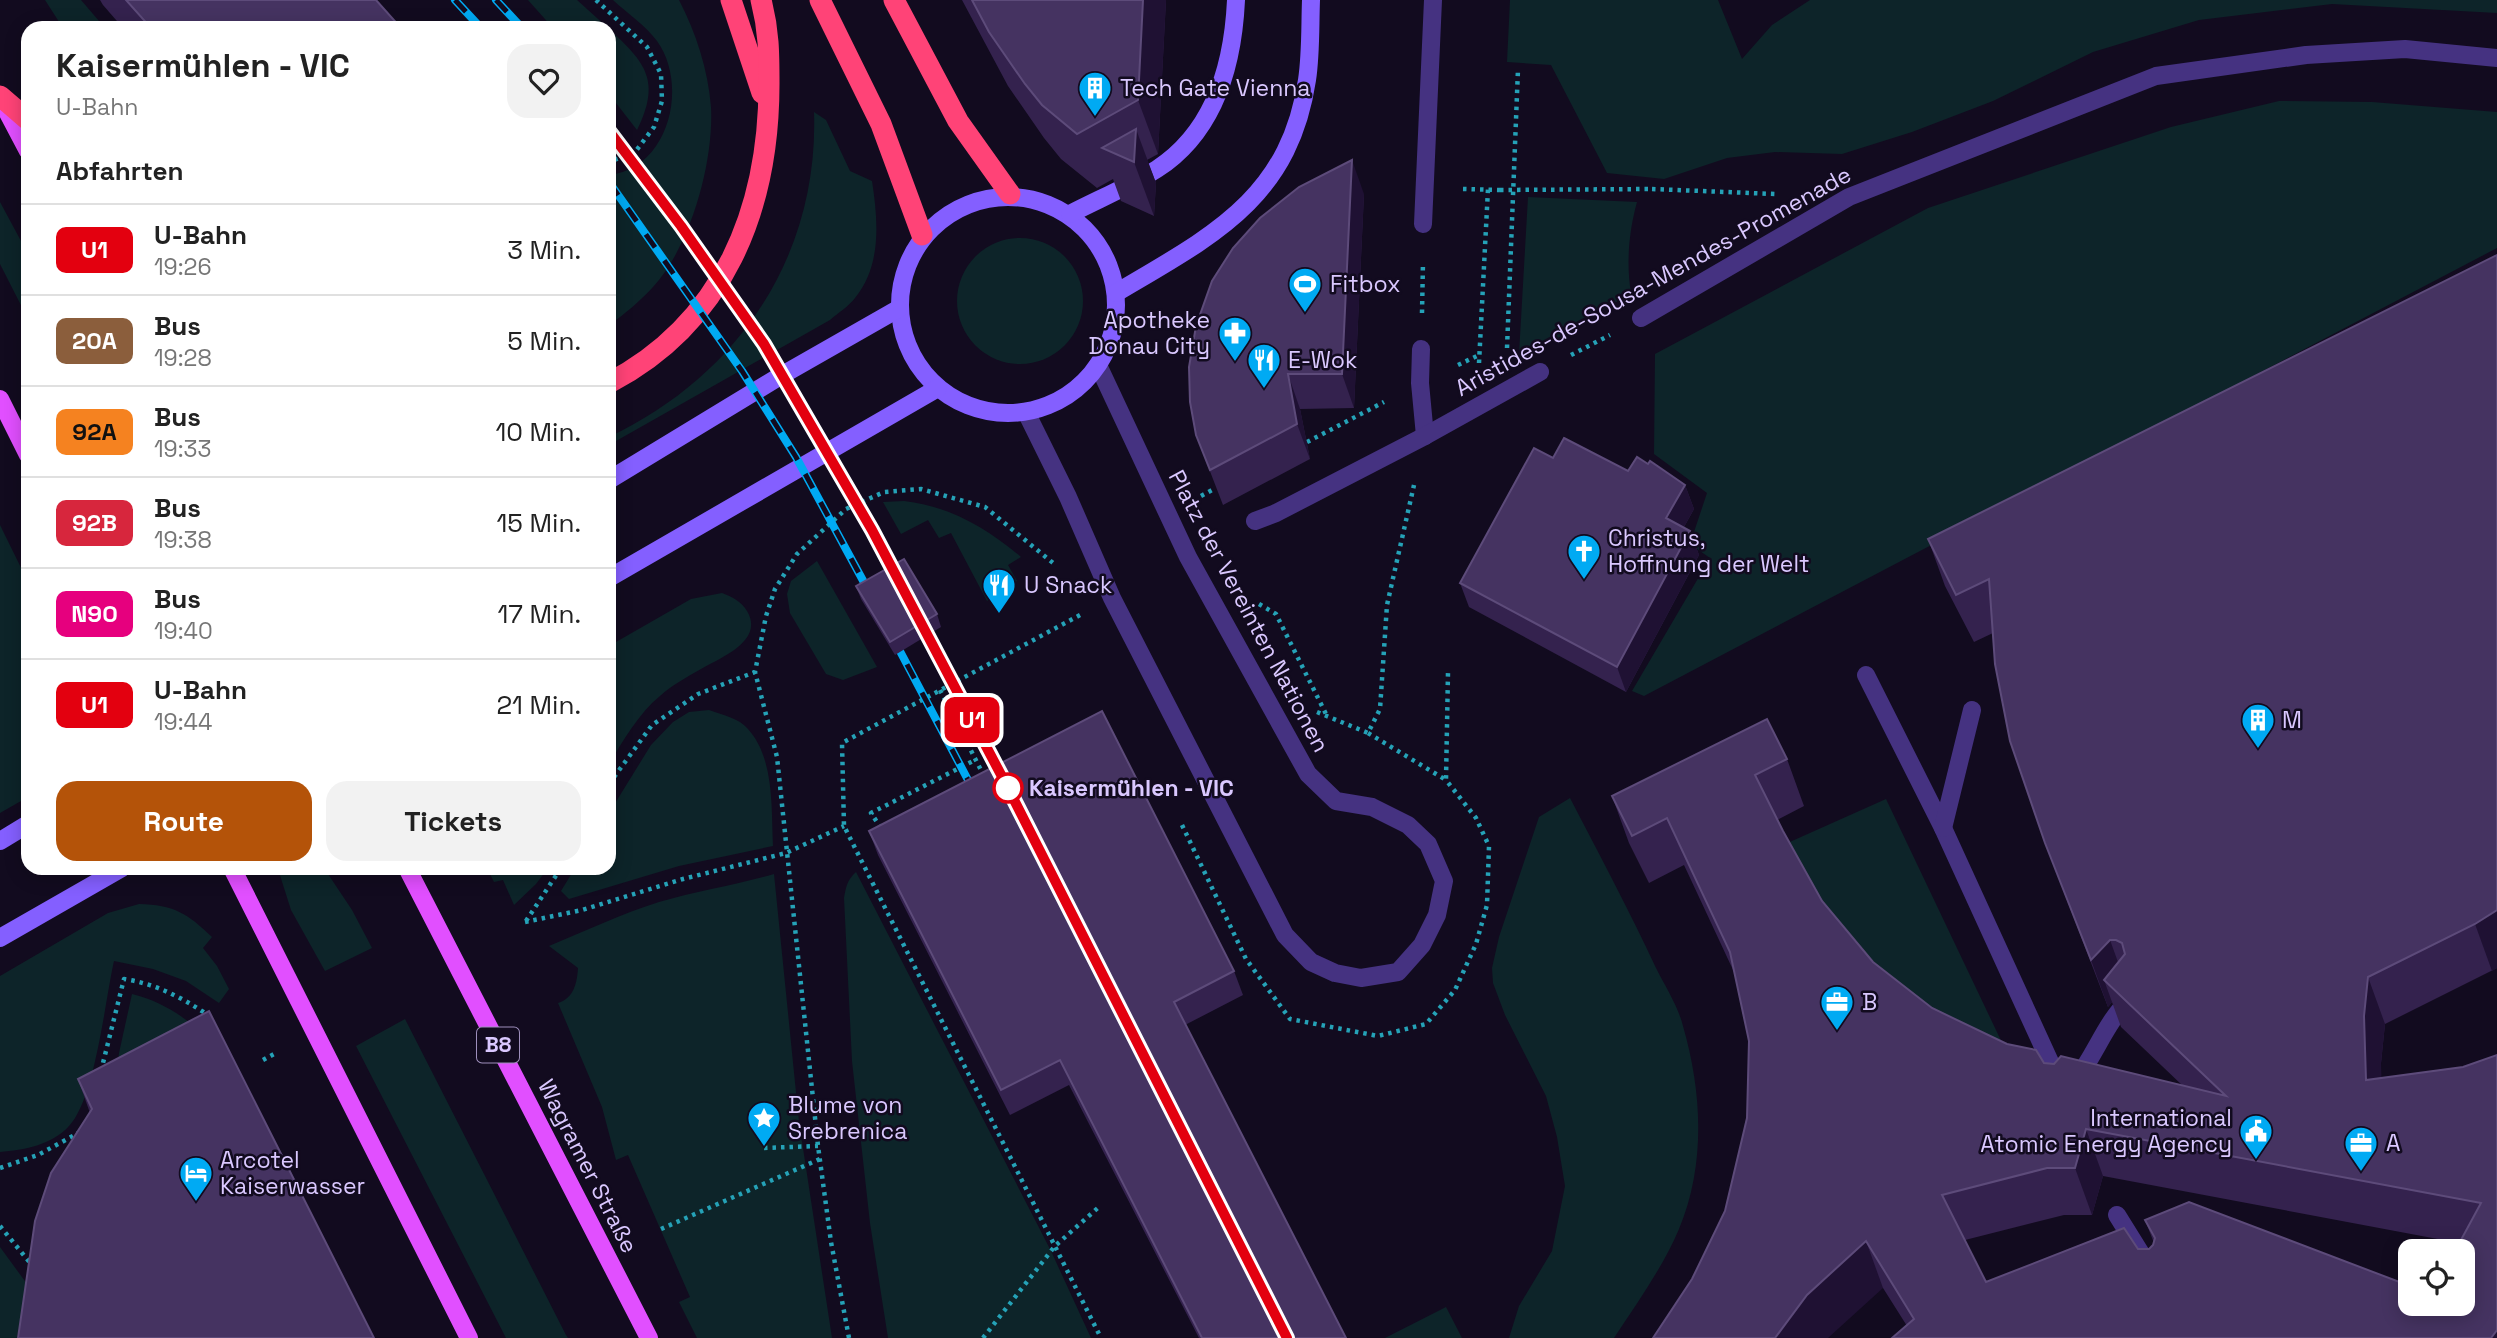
<!DOCTYPE html>
<html lang="de">
<head>
<meta charset="utf-8">
<style>
  :root { --surface:#fff; --page:#f2f2f2; --text:#222; --muted:#767676; --line:#e0e0e0; --accent:#b45309 }
  body { margin:0; font-family:"Space Grotesk",sans-serif; background:var(--page); color:var(--text); height:100vh; display:flex; flex-direction:column; font-size:26px; white-space:nowrap }
  * { box-sizing:border-box; margin:0 }
  p { font-size:23px; color:var(--muted) }
  .icon { flex:none; width:38px; height:38px; fill:none; stroke:currentColor; stroke-width:2; stroke-linecap:round; stroke-linejoin:round }
  .map { position:relative; flex:1; overflow:hidden }
  .side { position:absolute; left:21px; top:21px; width:595px; height:854px; display:flex; flex-direction:column; background:var(--surface); border-radius:21px; box-shadow:0 4px 18px #0003 }
  .side>* { flex:none }
  .badge { padding:0 14px; border-radius:10px; font-size:24px; line-height:46px }
  .fabs { position:absolute; left:2398px; top:1239px; display:grid; gap:14px }
  .fabs a { display:grid; place-items:center; width:77px; height:77px; border-radius:14px; background:var(--surface); box-shadow:0 4px 18px #0003; font-size:35px }
  .map>.badge { position:absolute; translate:-50% -50%; box-shadow:0 0 0 4px #fff }
  h2 { padding:0 35px; font-size:26px; line-height:63px }
  .round { display:grid; place-items:center; flex:none; width:74px; height:74px; border-radius:21px; background:var(--page) }
  .headline { display:flex; align-items:center; justify-content:space-between; height:119px; padding:0 35px }
  h1 { font-size:33px; font-weight:800; line-height:52px }
  .cta { display:flex; gap:14px; margin-top:auto; padding:14px 35px }
  .cta a { flex:1; height:80px; border-radius:21px; background:var(--accent); color:#fff; font-size:28px; font-weight:800; line-height:80px; text-align:center }
  .cta a+a { background:var(--page); color:var(--text) }
  ul { padding:0; list-style:none }
  li { display:flex; align-items:center; gap:21px; height:91px; padding:0 35px; border-top:2px solid var(--line) }
  li div { flex:1 }
  li b { display:block; font-size:26px }
  li em { font-style:normal }
  li .badge { min-width:77px; font-weight:700; text-align:center }
  .map>svg:first-child { display:block }
  .green { fill:#0d2429 }
  .lines { fill:none; stroke-linecap:round; stroke-linejoin:round }
  .path { stroke:#25a2b7; stroke-width:4.5; stroke-dasharray:3.5 5; stroke-linecap:butt }
  .service { stroke:#453281; stroke-width:18 }
  .pedestrian { stroke:#453281; stroke-width:18 }
  .secondary { stroke:#845fff; stroke-width:18 }
  .primary { stroke:#e14fff; stroke-width:18 }
  .motorway { stroke:#ff4377; stroke-width:21 }
  .rail-casing { stroke:#00aaf3; stroke-width:8 }
  .rail { stroke:#120b1f; stroke-width:5; stroke-dasharray:16; stroke-linecap:butt }
  .path-bridge { stroke:#25a2b7; stroke-width:4.5; stroke-dasharray:3.5 5; stroke-linecap:butt }
  .wall { fill:#34224e; fill-rule:evenodd }
  .shaded-wall { fill:#1f1133 }
  .building { fill:#453361; stroke:#5d4b7a; stroke-width:2; fill-rule:evenodd }
  .line-casing { stroke:#fff; stroke-width:16 }
  .line { stroke:#e3000f; stroke-width:10 }
  .stop-dot { fill:#fff; stroke:#e3000f; stroke-width:3.5 }
  .labels { text-anchor:middle; stroke-width:5; stroke-linejoin:round; paint-order:stroke }
  .shield { fill:#120b1f; stroke:#9e8fbc; stroke-width:2 }
  .shield-label { font-size:21px; font-weight:bold; fill:#dac8ff }
  .poi-label { font-size:23px; fill:#dac8ff; stroke:#120b1f; text-anchor:start }
  .street-label { font-size:23px; fill:#dac8ff; stroke:#120b1f }
  .stop-label { font-size:23px; font-weight:bold; fill:#dac8ff; stroke:#120b1f; text-anchor:start }
</style>
</head>
<body>
<div class="map">
<svg width="2497" height="1338" viewBox="0 0 2497 1338">
  <rect width="100%" height="100%" fill="#120b1f"/>
  <g class="green">
    <polygon points="45,0 81,0 105,28 63,28"/>
    <polygon points="528,0 577,0 608,28 553,28"/>
    <path d="M613,0H679C696,33 708,69 711,107C714,161 691,246 653,287C640,301 625,314 609,325V175C669,169 689,85 657,41C646,26 627,13 613,0Z"/>
    <polygon points="1510,0 1718,0 1742,59 1772,25 1810,0 2497,0 2497,13 2332,4 2199,20 2093,52 1993,101 1912,132 1842,154 1775,152 1727,158 1664,179 1607,173 1551,65 1507,62"/>
    <path d="M609,29C646,63 661,81 637,130L609,94Z"/>
    <polygon points="2279,101 2372,102 2497,112 2497,248 1644,696 1632,691 1710,558 1690,544 1707,493 1654,454 1655,354 1928,208 2171,127"/>
    <path d="M814,112L826,120L850,171L872,181C878,220 882,265 855,298C849,306 838,313 830,320L609,445V437C738,376 819,256 814,112Z"/>
    <path d="M1528,197L1637,202C1629,231 1626,263 1631,293L1530,355L1519,354Z"/>
    <polygon points="0,202 28,254 28,319 0,264"/>
    <circle cx="1020" cy="301" r="63"/>
    <path d="M904,501C949,506 987,528 1021,557L1008,565L1017,581L987,601L951,533L939,538L928,520L901,534L883,502Z"/>
    <polygon points="0,525 28,582 28,797 0,813"/>
    <polygon points="817,561 877,667 843,680 826,674 790,613 787,594 791,581"/>
    <path d="M722,593C732,597 741,601 747,611C765,641 720,658 701,669C687,677 672,685 660,696C639,713 623,741 609,764V646L691,599Z"/>
    <path d="M709,710C722,715 739,718 748,729C775,759 771,809 773,846L679,866L569,899L561,891L575,868H609V813L651,745L673,722L689,712Z"/>
    <path d="M1570,798C1599,854 1629,910 1656,968C1665,986 1678,1006 1683,1026C1702,1092 1706,1164 1679,1229C1663,1267 1637,1303 1614,1338H1509L1519,1306L1552,1251L1565,1186L1557,1137L1546,1096L1505,1015L1493,983L1492,968L1499,937L1539,817Z"/>
    <polygon points="1886,799 2025,1091 1890,1009 1783,845"/>
    <polygon points="324,868 352,910 372,948 325,971 291,910 278,869"/>
    <polygon points="487,868 548,868 536,884 514,905 503,880 494,882"/>
    <path d="M856,872L1051,1251L1091,1338H888L870,1223L852,1061L844,898C846,887 847,880 856,872Z"/>
    <path d="M774,874L799,1122L832,1338H697L679,1302L690,1297L628,1155L616,1160L602,1107L558,1003C574,998 577,983 578,968L549,946C585,931 621,914 659,902C697,891 736,885 774,874Z"/>
    <path d="M139,904C174,905 187,913 212,937L203,948L217,966L229,989L219,1003L186,981L153,969L114,961C105,1001 95,1099 69,1126C52,1145 24,1150 0,1152V976L108,913Z"/>
    <path d="M132,994C161,1001 183,1016 205,1035L115,1086L119,1053Z"/>
    <polygon points="405,1019 566,1335 568,1338 506,1338 356,1046"/>
    <polygon points="0,1247 27,1284 17,1338 0,1338"/>
    <polygon points="1446,1307 1462,1338 1385,1338"/>
  </g>
  <g class="lines">
    <g class="path">
      <polyline points="596,0 647,47 661,74 662,101 654,127 635,152 609,162"/>
      <polyline points="1463,189 1500,190"/>
      <polyline points="1652,189 1775,194"/>
      <polyline points="1422,313 1423,262"/>
      <polyline points="1507,348 1518,69"/>
      <polyline points="1571,355 1610,335"/>
      <polyline points="1479,363 1488,189"/>
      <polyline points="1458,365 1479,355"/>
      <polyline points="1307,442 1384,402"/>
      <polyline points="1201,496 1216,488"/>
      <polyline points="1259,604 1276,614 1327,716"/>
      <polyline points="1080,615 842,743 844,826 1101,1338"/>
      <polyline points="940,690 984,776"/>
      <polyline points="1317,712 1368,733 1380,709 1387,605 1414,485"/>
      <polyline points="1368,733 1446,780"/>
      <polyline points="609,784 652,725 698,694 755,672"/>
      <polyline points="1182,825 1246,959 1290,1019 1378,1036 1426,1024 1455,990 1476,944 1487,905 1489,846 1476,818 1446,780 1448,672"/>
      <polyline points="881,828 871,813 975,760"/>
      <polyline points="526,921 561,868"/>
      <polyline points="525,922 582,910 683,879 786,853 844,826"/>
      <polyline points="263,1060 274,1054"/>
      <path d="M101,1071L124,979C156,984 181,997 208,1015"/>
      <polyline points="764,1148 818,1146"/>
      <polyline points="0,1168 38,1155 82,1131"/>
      <polyline points="0,1226 31,1264"/>
      <polyline points="661,1229 820,1159"/>
      <polyline points="849,1338 831,1242 818,1146 777,757 755,672 766,616 775,589 797,554 846,509 884,492 921,489 985,507 1053,563"/>
      <polyline points="983,1338 1055,1246 1100,1206"/>
    </g>
    <g class="service">
      <polyline points="1026,412 1068,497 1112,598 1285,935 1311,962 1335,973 1361,978 1398,972 1422,945 1437,915 1444,881 1428,844 1408,825 1372,807 1336,801 1308,774 1188,557 1098,365"/>
      <polyline points="1866,675 1943,828 2061,1086"/>
      <polyline points="1943,828 1972,710"/>
      <path d="M2075,1081C2096,1054 2106,1021 2131,998"/>
      <polyline points="2117,1215 2150,1268"/>
    </g>
    <g class="pedestrian">
      <polyline points="1423,224 1433,0"/>
      <polyline points="1641,318 1849,197 2156,76 2306,55 2405,49 2497,58"/>
      <polyline points="1421,349 1420,383 1425,436"/>
      <polyline points="1255,521 1276,513 1425,436 1540,372"/>
    </g>
    <g class="secondary">
      <circle cx="1008" cy="305" r="108"/>
      <path d="M1070,214C1099,199 1130,186 1157,169C1214,132 1233,65 1236,0"/>
      <path d="M1116,293C1210,237 1289,200 1307,80C1311,54 1310,26 1311,0"/>
      <polyline points="609,480 777,378 898,309"/>
      <polyline points="609,578 938,388"/>
      <polyline points="0,841 28,824"/>
      <polyline points="0,938 122,868"/>
    </g>
    <g class="primary">
      <polyline points="0,98 28,151"/>
      <polyline points="0,399 28,455"/>
      <polyline points="232,868 469,1338"/>
      <polyline points="407,868 649,1338"/>
    </g>
    <g class="motorway">
      <polyline points="731,0 762,93"/>
      <polyline points="820,0 881,124 922,235"/>
      <polyline points="894,0 958,121 1010,194"/>
      <polyline points="0,96 28,120"/>
      <path d="M609,383C724,323 769,209 769,84C769,53 769,31 761,0"/>
    </g>
    <defs>
      <g id="rail">
        <polyline points="455,0 481,28"/>
        <polyline points="496,0 522,28"/>
        <path d="M609,131C664,198 715,270 763,343C814,419 857,503 900,584"/>
        <polyline points="609,182 742,371 796,457 873,599"/>
        <polyline points="918,618 1005,782"/>
        <polyline points="892,636 977,797"/>
      </g>
    </defs>
    <use href="#rail" class="rail-casing"/>
    <use href="#rail" class="rail"/>
    <polyline class="path-bridge" points="1500,190 1652,189"/>
  </g>
  <g class="wall">
    <polygon points="100,0 376,0 401,28 123,28 103,5"/>
    <polygon points="962,0 1166,0 1158,154 1147,160 1156,183 1154,216 1121,201 1113,179 1097,188 1061,159 1044,138 1008,86"/>
    <polygon points="1364,194 1354,408 1300,409 1310,459 1223,505 1196,435"/>
    <path d="M2497,255V968L2385,1024L2381,1063V1078L2463,1067L2497,1055V1338L1907,1326L1883,1288L1692,1279L1725,1211L1747,1118L1749,1041L1734,972L1684,865L1649,883L1629,843L1612,796L1787,759L1804,806L1777,820L1822,901L1873,962L1932,1008L2044,1063L2183,1086L2121,1027L2112,1002L2108,1007L2045,843L1993,633L1974,642L1945,586L1928,539ZM2103,1176L2459,1243L2462,1304H2410L2145,1220L2154,1243L2149,1249H2138L1986,1282L1965,1240L2064,1215H2092Z"/>
    <polygon points="1553,458 1685,485 1694,509 1684,527 1690,531 1699,555 1626,692 1469,607 1460,583"/>
    <polygon points="856,586 937,614 941,627 895,655 861,599"/>
    <polygon points="869,831 1234,971 1243,995 1185,1025 1346,1338 1199,1338 1069,1085 1010,1115 878,855"/>
    <polygon points="78,1079 374,1338 90,1113"/>
  </g>
  <g class="shaded-wall">
    <polygon points="1143,0 1166,0 1158,154 1138,100"/>
    <polygon points="1136,129 1156,183 1154,216 1134,162"/>
    <polygon points="1352,160 1364,194 1354,408 1342,374"/>
    <polygon points="1288,374 1300,409 1310,459 1297,424"/>
    <polygon points="1685,485 1694,509 1675,543 1666,518"/>
    <polygon points="1690,531 1699,555 1626,692 1617,667"/>
    <polygon points="2497,910 2497,968 2492,971 2475,924"/>
    <polygon points="2110,940 2127,987 2104,980 2112,1002 2108,1007 2091,960"/>
    <polygon points="2368,977 2385,1024 2381,1063 2383,1127 2366,1080 2364,1016"/>
    <polygon points="2086,1129 2103,1176 2092,1215 2075,1168"/>
    <polygon points="1866,1241 1883,1288 1828,1338 1775,1338 1807,1295"/>
    <polygon points="2497,1330 2497,1338 2491,1338"/>
  </g>
  <g class="building">
    <polygon points="126,0 376,0 401,28 151,28"/>
    <polygon points="972,0 1143,0 1138,100 1077,134 1042,105 1025,84 989,32"/>
    <polygon points="1136,129 1134,162 1102,148"/>
    <polygon points="1352,160 1342,374 1288,374 1297,424 1210,470 1196,435 1190,402 1189,367 1196,326 1212,281 1233,248 1260,218 1299,187"/>
    <path d="M2497,255V910L2475,924L2368,977L2364,1016L2366,1080L2463,1067L2497,1055V1330L2491,1338H1892L1914,1319L1866,1241L1807,1295L1775,1338H1653L1692,1279L1725,1211L1747,1118L1749,1041L1730,952L1667,818L1632,836L1612,796L1767,719L1787,759L1755,775L1783,831L1822,901L1873,962L1932,1008L2007,1044L2036,1050L2044,1063L2054,1064L2061,1056L2226,1096L2104,980L2125,954L2122,943L2116,940H2110L2091,960L2045,843L2010,741L1995,664L1989,579L1956,595L1928,539ZM2086,1129L2481,1203L2455,1251H2462V1304H2410V1286L2189,1202L2145,1220L2155,1238L2153,1245L2149,1249H2138L2124,1228L1986,1282L1942,1195L2047,1168H2075Z"/>
    <polygon points="1564,438 1628,471 1637,457 1648,464 1650,461 1685,485 1666,518 1690,531 1617,667 1460,583 1534,448 1553,458"/>
    <polygon points="904,559 937,614 890,642 856,586"/>
    <polygon points="1102,711 1234,971 1174,1002 1346,1338 1202,1338 1060,1060 1001,1090 869,831"/>
    <polygon points="209,1011 374,1338 18,1338 35,1221 51,1173 92,1109 78,1079"/>
  </g>
  <g class="lines">
    <defs>
      <polyline id="line" points="609,131 681,226 764,344 872,530 1008,788 1287,1338"/>
    </defs>
    <use href="#line" class="line-casing"/>
    <use href="#line" class="line"/>
  </g>
  <defs>
    <symbol id="building-pin" viewBox="-11 -11 22 30"><path d="M0 17L-7.5 6A9.5 9.5 0 1 1 7.5 6Z" fill="#00aaf3" stroke="#120b1f"/><path d="M-4-6H4V6H1V3H-1V6H-4ZM-2.5-4.3h1.7v1.8h-1.7ZM.8-4.3h1.7v1.8H.8ZM-2.5-1h1.7V.8h-1.7ZM.8-1h1.7V.8H.8Z" fill="#fff"/></symbol>
    <symbol id="stadium-pin" viewBox="-11 -11 22 30"><path d="M0 17L-7.5 6A9.5 9.5 0 1 1 7.5 6Z" fill="#00aaf3" stroke="#120b1f"/><path d="M0-5a6.5 5 0 1 0 0 10a6.5 5 0 1 0 0-10ZM-3.5-1.8h7v3.6h-7Z" fill="#fff"/></symbol>
    <symbol id="pharmacy-pin" viewBox="-11 -11 22 30"><path d="M0 17L-7.5 6A9.5 9.5 0 1 1 7.5 6Z" fill="#00aaf3" stroke="#120b1f"/><path d="M-2-6h4v4h4v4h-4v4h-4v-4h-4v-4h4Z" fill="#fff"/></symbol>
    <symbol id="restaurant-pin" viewBox="-11 -11 22 30"><path d="M0 17L-7.5 6A9.5 9.5 0 1 1 7.5 6Z" fill="#00aaf3" stroke="#120b1f"/><path d="M-5-6h1v4h1v-4h1v4h1v-4h1v5L-1.5 .5V6h-2V.5L-5-1ZM5-6V6H3V1.5H1.5Q1.5-4 5-6Z" fill="#fff"/></symbol>
    <symbol id="church-pin" viewBox="-11 -11 22 30"><path d="M0 17L-7.5 6A9.5 9.5 0 1 1 7.5 6Z" fill="#00aaf3" stroke="#120b1f"/><path d="M-1.2-6h2.4v3.5h3.3v2.4h-3.3V6h-2.4V-.1h-3.3v-2.4h3.3Z" fill="#fff"/></symbol>
    <symbol id="office-pin" viewBox="-11 -11 22 30"><path d="M0 17L-7.5 6A9.5 9.5 0 1 1 7.5 6Z" fill="#00aaf3" stroke="#120b1f"/><path d="M-6-3h4V-5.5h4V-3h4V5H-6ZM-1-4.5V-3h2v-1.5ZM-6 0V1H6V0Z" fill="#fff"/></symbol>
    <symbol id="sight-pin" viewBox="-11 -11 22 30"><path d="M0 17L-7.5 6A9.5 9.5 0 1 1 7.5 6Z" fill="#00aaf3" stroke="#120b1f"/><path d="M0-6L1.8-2.2L6-1.7L2.9 1.2L3.7 5.4L0 3.3L-3.7 5.4L-2.9 1.2L-6-1.7L-1.8-2.2Z" fill="#fff"/></symbol>
    <symbol id="civic-pin" viewBox="-11 -11 22 30"><path d="M0 17L-7.5 6A9.5 9.5 0 1 1 7.5 6Z" fill="#00aaf3" stroke="#120b1f"/><path d="M-.6-6.5H3V-4.5H.6V-3L4-1V1h2V6H-6V1h2V-1L-.6-3ZM-1.2 2.5V6h2.4V2.5Z" fill="#fff"/></symbol>
    <symbol id="hotel-pin" viewBox="-11 -11 22 30"><path d="M0 17L-7.5 6A9.5 9.5 0 1 1 7.5 6Z" fill="#00aaf3" stroke="#120b1f"/><path d="M-6-4.5h1.5V1H6V5H4.5V3h-9V5H-6ZM-4 0a1.8 1.8 0 1 1 3.6 0ZM.5 0V-2.5h3Q6-2.5 6 0Z" fill="#fff"/></symbol>
  </defs>
  <g fill-rule="evenodd">
    <use href="#building-pin" x="1076" y="69" width="38" height="52"/>
    <use href="#stadium-pin" x="1286" y="265" width="38" height="52"/>
    <use href="#pharmacy-pin" x="1216" y="314" width="38" height="52"/>
    <use href="#restaurant-pin" x="1245" y="341" width="38" height="52"/>
    <use href="#church-pin" x="1565" y="532" width="38" height="52"/>
    <use href="#restaurant-pin" x="980" y="566" width="38" height="52"/>
    <use href="#building-pin" x="2239" y="701" width="38" height="52"/>
    <use href="#office-pin" x="1818" y="983" width="38" height="52"/>
    <use href="#sight-pin" x="745" y="1099" width="38" height="52"/>
    <use href="#civic-pin" x="2237" y="1112" width="38" height="52"/>
    <use href="#office-pin" x="2342" y="1124" width="38" height="52"/>
    <use href="#hotel-pin" x="177" y="1154" width="38" height="52"/>
  </g>
  <circle class="stop-dot" cx="1008" cy="788" r="14"/>
  <g class="labels">
    <rect class="shield" x="477" y="1027.5" width="42" height="35" rx="5"/>
    <g class="shield-label">
      <text x="498" y="1052">B8</text>
    </g>
    <g class="poi-label">
      <text x="1120" y="96">Tech Gate Vienna</text>
      <text x="1330" y="292">Fitbox</text>
      <text x="1210" y="328" text-anchor="end">Apotheke<tspan x="1210" dy="26">Donau City</tspan></text>
      <text x="1288" y="368">E-Wok</text>
      <text x="1608" y="546">Christus,<tspan x="1608" dy="26">Hoffnung der Welt</tspan></text>
      <text x="1024" y="593">U Snack</text>
      <text x="2282" y="728">M</text>
      <text x="1862" y="1010">B</text>
      <text x="788" y="1113">Blume von<tspan x="788" dy="26">Srebrenica</tspan></text>
      <text x="2232" y="1126" text-anchor="end">International<tspan x="2232" dy="26">Atomic Energy Agency</tspan></text>
      <text x="2386" y="1151">A</text>
      <text x="220" y="1168">Arcotel<tspan x="220" dy="26">Kaiserwasser</tspan></text>
    </g>
    <g class="street-label">
      <text transform="translate(1653 281) rotate(-29)" y="8">Aristides-de-Sousa-Mendes-Promenade</text>
      <text transform="translate(1249 611) rotate(62)" y="8">Platz der Vereinten Nationen</text>
      <text transform="translate(588 1166) rotate(63)" y="8">Wagramer Straße</text>
    </g>
    <g class="stop-label">
      <text x="1029" y="796">Kaisermühlen - VIC</text>
    </g>
  </g>
</svg>
<div class="fabs">
<a><svg class="icon" aria-label="locate" viewBox="0 0 24 24"><circle cx="12" cy="12" r="6"/><path d="M12 2v4M12 18v4M2 12h4M18 12h4"/></svg></a>
</div>
<b class="badge" style="left:972px;top:720px;background:#e3000f;color:#fff">U1</b>
<section class="side">
<div class="headline"><div><h1>Kaisermühlen - VIC</h1><p>U-Bahn</p></div><a class="round"><svg class="icon" aria-label="heart" viewBox="0 0 24 24"><path d="M12 20l-8-8c-3-5 5-10 8-4 3-6 11-1 8 4z"/></svg></a></div>
<h2>Abfahrten</h2>
<ul>
<li><span class="badge" style="background:#e3000f;color:#fff">U1</span><div><b>U-Bahn</b><p>19:26</p></div><em>3 Min.</em></li>
<li><span class="badge" style="background:#8b5e3c;color:#fff">20A</span><div><b>Bus</b><p>19:28</p></div><em>5 Min.</em></li>
<li><span class="badge" style="background:#f58220;color:#111">92A</span><div><b>Bus</b><p>19:33</p></div><em>10 Min.</em></li>
<li><span class="badge" style="background:#d7263d;color:#fff">92B</span><div><b>Bus</b><p>19:38</p></div><em>15 Min.</em></li>
<li><span class="badge" style="background:#e6007e;color:#fff">N90</span><div><b>Bus</b><p>19:40</p></div><em>17 Min.</em></li>
<li><span class="badge" style="background:#e3000f;color:#fff">U1</span><div><b>U-Bahn</b><p>19:44</p></div><em>21 Min.</em></li>
</ul>
<div class="cta"><a>Route</a><a>Tickets</a></div>
</section>
</div>
</body>
</html>
